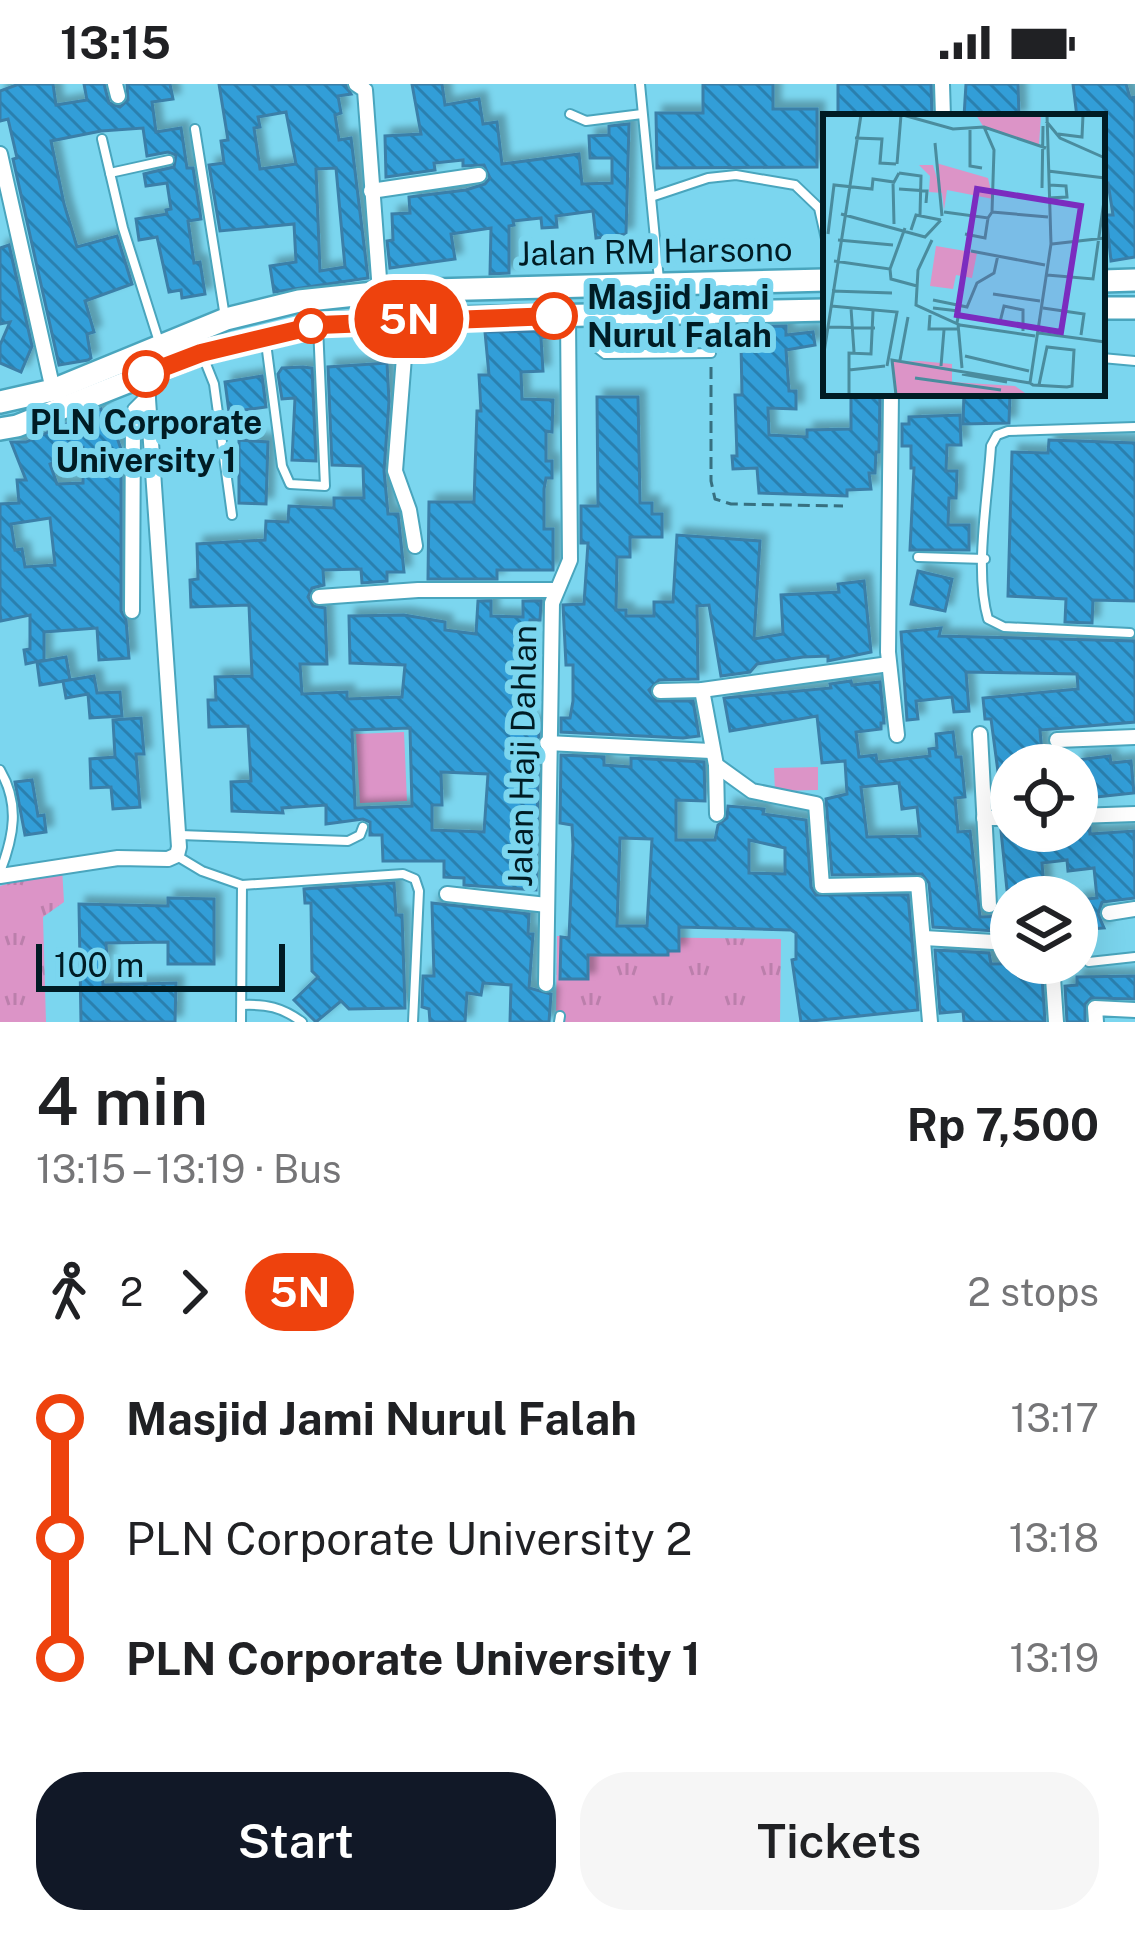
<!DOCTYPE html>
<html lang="en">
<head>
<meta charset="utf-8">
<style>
  :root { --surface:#fff; --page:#f6f6f6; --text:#202124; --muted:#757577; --accent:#111827 }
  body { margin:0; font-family:"Public Sans",sans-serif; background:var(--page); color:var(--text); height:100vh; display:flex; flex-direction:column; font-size:45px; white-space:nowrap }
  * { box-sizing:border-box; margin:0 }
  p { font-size:39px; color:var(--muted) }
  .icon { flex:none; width:66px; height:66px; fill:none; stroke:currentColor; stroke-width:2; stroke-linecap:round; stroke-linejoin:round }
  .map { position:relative; height:938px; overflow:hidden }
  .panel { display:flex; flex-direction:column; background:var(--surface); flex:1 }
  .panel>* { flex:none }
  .badge { padding:0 24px; border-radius:39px; font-size:42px; line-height:78px }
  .fabs { position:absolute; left:990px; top:660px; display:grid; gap:24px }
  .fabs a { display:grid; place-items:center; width:108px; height:108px; border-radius:50%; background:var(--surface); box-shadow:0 12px 48px #0002; font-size:60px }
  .scale { position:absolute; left:36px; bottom:30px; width:249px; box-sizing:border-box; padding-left:12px; border:6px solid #001c24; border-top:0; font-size:33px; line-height:42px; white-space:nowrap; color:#001c24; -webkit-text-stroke:9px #7bd6ef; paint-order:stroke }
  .map>.badge { position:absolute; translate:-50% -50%; box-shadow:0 0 0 6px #fff }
  .legs { display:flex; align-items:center; gap:18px; height:132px; padding:0 36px; font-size:39px }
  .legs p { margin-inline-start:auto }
  .overview { display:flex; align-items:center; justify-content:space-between; height:204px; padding:0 36px }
  h1 { font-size:66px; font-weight:600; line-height:90px }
  .primary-button { display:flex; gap:24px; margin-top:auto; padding:24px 36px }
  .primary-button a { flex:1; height:138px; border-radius:48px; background:var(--accent); color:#fff; font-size:48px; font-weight:600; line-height:138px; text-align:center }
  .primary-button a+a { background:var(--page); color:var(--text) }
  ul { padding:0 36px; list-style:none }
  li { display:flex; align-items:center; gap:42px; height:120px; font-size:45px }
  li i { display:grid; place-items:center; width:18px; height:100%; margin:0 15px; background:currentColor }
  li i::after { content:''; width:30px; height:30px; margin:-15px; border:9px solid; border-radius:50%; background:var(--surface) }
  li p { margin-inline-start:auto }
  li:first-child i { background:linear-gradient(#0000 50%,currentColor 0) }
  li:last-child i { background:linear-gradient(currentColor 50%,#0000 0) }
  .status { display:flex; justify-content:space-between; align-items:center; height:84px; padding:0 60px; background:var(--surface); direction:ltr }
  .status svg { height:33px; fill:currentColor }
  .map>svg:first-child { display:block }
  .grass { fill:url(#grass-tufts) }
  .garden { fill:#dc94c7 }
  .building { fill:url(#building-back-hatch); stroke:#3b7fa8; stroke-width:3; fill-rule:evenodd; filter:url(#shadow) }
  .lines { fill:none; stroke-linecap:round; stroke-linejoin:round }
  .service-casing { stroke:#49a5bd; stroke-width:12 }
  .minor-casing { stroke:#49a5bd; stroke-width:18 }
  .secondary-casing { stroke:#49a5bd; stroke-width:26 }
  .path { stroke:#377080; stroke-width:3; stroke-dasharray:12 6; stroke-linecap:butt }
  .service { stroke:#fff; stroke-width:8 }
  .minor { stroke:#fff; stroke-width:14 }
  .secondary { stroke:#fff; stroke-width:21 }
  .line-1-casing { stroke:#fff; stroke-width:27 }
  .line-1 { stroke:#ee420d; stroke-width:18 }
  .stop-1-dot { fill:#fff; stroke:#ee420d; stroke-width:6 }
  .labels { text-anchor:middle; stroke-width:12; stroke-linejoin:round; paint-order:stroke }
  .street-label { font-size:33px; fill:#001c24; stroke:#7bd6ef }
  .stop-label { font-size:33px; font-weight:bold; fill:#001c24; stroke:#7bd6ef; text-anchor:start }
  .inset-road { fill:none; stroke:#4a8c9e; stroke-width:3 }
  .view { fill:#7b2cbf; fill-opacity:0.15; stroke:#7b2cbf; stroke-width:6 }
  .inset-edge { fill:none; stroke:#001c24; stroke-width:6 }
</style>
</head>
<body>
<div class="status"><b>13:15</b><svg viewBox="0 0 49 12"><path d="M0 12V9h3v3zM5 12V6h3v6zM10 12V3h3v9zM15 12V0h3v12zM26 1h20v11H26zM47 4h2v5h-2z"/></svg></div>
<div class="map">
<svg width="1135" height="938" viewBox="0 0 1135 938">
  <defs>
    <pattern id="grass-tufts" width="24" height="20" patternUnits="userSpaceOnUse" patternTransform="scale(3)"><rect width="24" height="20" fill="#dc94c7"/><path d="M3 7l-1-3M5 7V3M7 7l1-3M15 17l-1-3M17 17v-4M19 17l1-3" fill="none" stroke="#bb7fab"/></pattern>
    <pattern id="building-back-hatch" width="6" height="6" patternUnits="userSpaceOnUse" patternTransform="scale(3)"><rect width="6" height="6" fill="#339ed8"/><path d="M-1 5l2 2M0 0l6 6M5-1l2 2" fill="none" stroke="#2980af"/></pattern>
    <filter id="shadow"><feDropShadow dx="7" dy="-7" stdDeviation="3" flood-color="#0004"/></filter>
  </defs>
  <rect width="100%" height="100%" fill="#7bd6ef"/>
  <g class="grass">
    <polygon points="62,783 64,818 43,833 46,938 0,938 0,802"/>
    <polygon points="557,852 781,855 780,938 556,938"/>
  </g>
  <g class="garden">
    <polygon points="404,648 407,717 360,719 356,650"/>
    <polygon points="818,683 818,706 775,707 774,684"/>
  </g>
  <g class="building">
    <polygon points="19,0 53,0 56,21 87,16 84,0 104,0 109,19 120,23 128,16 127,0 170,0 173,15 152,18 156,48 181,44 187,84 193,84 201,135 188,137 194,179 200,178 205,210 182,214 181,206 169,208 157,153 139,156 136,135 167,130 166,126 171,125 167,99 146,102 144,90 174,83 176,71 168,68 147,72 143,44 101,47 51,57 64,120 77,163 117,152 132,200 85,217 94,248 87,250 91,274 88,276 59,281 13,75 17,74 8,35 0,37 0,7"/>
    <path d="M219,0H345L351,10L338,12L341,29L335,31L339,56L351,54L368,194L274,208L270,182L296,178L294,140L220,147L209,81L224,79L221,57L228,56ZM286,28L296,80L260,85L254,44L260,43L258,33ZM336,84L345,183L320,187L316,85Z"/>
    <polygon points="412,0 442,0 445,21 479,15 483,40 497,38 502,80 579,70 582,100 612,99 612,74 590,74 589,52 609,51 609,42 629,40 626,150 596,154 593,127 556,132 557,143 542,144 541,134 513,137 514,141 509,142 509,189 490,190 491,144 451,150 455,175 390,184 387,157 393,156 392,130 410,129 409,113 466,106 485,100 490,94 484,81 463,82 463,76 434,79 435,86 386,93 385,52 421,50"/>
    <polygon points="703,0 773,0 773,25 817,25 817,83 657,84 656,29 703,29"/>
    <polygon points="838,0 931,0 932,33 838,33"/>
    <polygon points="966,0 1018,0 1019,33 964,33"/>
    <polygon points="1073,0 1126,0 1130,14 1135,13 1135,173 1111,177 1106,131 1113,131 1108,99 1102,99 1102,33 1077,33"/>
    <polygon points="9,161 32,262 21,288 0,279 0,261 10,238 0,240 0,164"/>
    <polygon points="786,242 786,251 813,248 815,261 786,266 789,307 796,307 796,325 768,324 769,351 807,353 807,346 851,345 851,309 880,309 879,368 876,368 875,389 869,389 871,405 847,406 847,412 759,409 757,384 733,385 732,372 737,372 735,311 742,311 741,260 738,260 737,243"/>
    <polygon points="550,247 551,253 541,254 543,287 521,288 522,315 553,316 552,348 546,347 546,377 552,377 552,394 546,394 544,405 544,445 553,445 553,486 497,486 497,495 428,495 429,418 474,418 477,327 481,327 479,291 489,291 485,248"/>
    <path d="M387,279L389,317L384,387L388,430H398L404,488H387V497L362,499L361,485L323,486L324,501L312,504L308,513L313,522L325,524L327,580H300L302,610L347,608V615L402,613L405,581L350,579L349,532L404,531L445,538V546L476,550L478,517H491V532L523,533V517H541L540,536H530L521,617L528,618L527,639L539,640L536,806L464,801V794L444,793V777H383L382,751H370V738L363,735L326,740V721L282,724L283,729L232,727L231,698L251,697L248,642L209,643L208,616H216L215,593L252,592L249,521L191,523L190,496L198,495L197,460L265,456L266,437L288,438L289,422L334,424V414H364L363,382L332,381L328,283ZM410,644L412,722L355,724L352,646ZM441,688L488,690L484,748L432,746V721H442Z"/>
    <polygon points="303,283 312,284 316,377 292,376 295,314 282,315 278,290 282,284"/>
    <polygon points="262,292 266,323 229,328 225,298"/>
    <polygon points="964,309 1010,309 1009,339 963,340"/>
    <polygon points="597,313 638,313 640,419 652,419 652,430 662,430 662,453 630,453 630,473 617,473 616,526 626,526 626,532 654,532 654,518 673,518 677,451 760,457 754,555 783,550 781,511 839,508 838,500 864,497 871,568 828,577 828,572 803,573 757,580 750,588 721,592 709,521 697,522 698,595 659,596 649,606 656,617 693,617 699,652 683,654 561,648 561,634 570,634 573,617 573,581 566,581 563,521 584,520 588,459 581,459 581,422 598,422"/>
    <path d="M101,325L107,340L112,339L122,368L83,383V364L50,380L57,400L83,399V391H121V527L126,536L129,574L99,576L97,544L44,548V576L26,580L24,566L30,565V531L1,537L0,529V420L19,419L17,396H26L11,358H26ZM50,434L55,481L25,483L22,465L15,466L11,440Z"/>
    <polygon points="960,331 961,361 947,361 946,387 957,387 956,414 949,414 948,441 969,441 969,466 910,466 914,384 911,384 911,362 902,362 902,340 909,340 909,333"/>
    <polygon points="239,356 268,358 266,420 239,419"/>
    <polygon points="1049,356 1135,359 1135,517 1093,516 1092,539 1065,538 1066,515 1008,512 1012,368 1048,369"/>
    <polygon points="918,487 952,495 945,527 911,520"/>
    <polygon points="941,544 939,552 1135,557 1135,638 1040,646 1043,681 1011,681 1011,718 1002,718 991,635 985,635 983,614 1078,605 1077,590 966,588 969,627 954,628 952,613 916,617 918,635 907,636 901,548"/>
    <polygon points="66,573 70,596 40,601 37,578"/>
    <polygon points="94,592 97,609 120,608 122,632 90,634 88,610 66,614 63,597"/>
    <path d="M851,597L852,601L880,598L884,639H881V645L856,648L859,673L876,671L877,678L930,672L929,665L937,664L936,650L953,648L956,673H961L965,713L955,714L958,748L970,747L980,833L1011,832V848L933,843L929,799L922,790L832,791L826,715L847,710L845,677L822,679L817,632L730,647L724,614L831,604L830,600ZM899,699L902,725L917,723L920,752L867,753L861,703Z"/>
    <polygon points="141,634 144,670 136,670 140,723 113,725 111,703 91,704 90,675 115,673 113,636"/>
    <path d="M561,671L604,673V681L631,683V674L704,678L705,717L676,716V756H715L718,741L727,734L728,722L764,725L763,730L806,736L811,803L816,811H908L918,926L801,938L792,876L796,875V849L791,846L679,843V867H668V871H588V895H560L561,853L569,854L573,761L572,741L560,739ZM620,754L652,755L647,842H617ZM749,756L785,764V790L749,789Z"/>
    <polygon points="1110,672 1111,679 1131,677 1134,709 1077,715 1077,676"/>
    <polygon points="32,696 38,732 44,731 46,748 25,751 15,698"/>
    <polygon points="1090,744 1090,750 1134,747 1135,814 1102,818 1098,830 1104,844 1077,846 1077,816 1097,814 1094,784 1068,787 1067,776 1042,779 1044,803 1007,806 1001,747 1036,750"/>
    <polygon points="394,799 396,831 402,831 405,924 349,925 341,917 316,938 294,916 318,893 312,887 311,819 305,819 304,805"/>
    <polygon points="168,814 214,815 214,880 168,880 168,858 106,859 107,875 102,875 103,901 176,899 175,938 81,938 79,820 168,822"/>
    <polygon points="432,819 529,830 528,850 533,850 529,904 551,910 549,938 510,938 511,901 483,899 481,911 467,909 465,938 430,938 429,925 422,923 423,892 434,892"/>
    <polygon points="935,866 989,869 991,880 1041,879 1045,938 964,938 963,927 940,929"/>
    <polygon points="1135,892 1135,915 1091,914 1085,920 1085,938 1067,938 1065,902 1077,901 1077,893"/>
  </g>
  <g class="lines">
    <defs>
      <g id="service">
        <polyline points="640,0 659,196"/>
        <polyline points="570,30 586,37 642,30"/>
        <polyline points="195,45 225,233"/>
        <polyline points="102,55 123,144 160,261"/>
        <polyline points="110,89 169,76"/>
        <polyline points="651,113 708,94 736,91 795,101 819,124 826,155"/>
        <polyline points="597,233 596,263 605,270 711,269 711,229"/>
        <polyline points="266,259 282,382 290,400 325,402 318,242"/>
        <polyline points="202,270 214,300 232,431"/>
        <polyline points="1102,274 1135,277"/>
        <polyline points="918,473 985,475"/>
        <path d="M1130,549L1004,543L988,535C974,487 988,412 991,362L997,351L1008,347L1135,343"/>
        <path d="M0,686C20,720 14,752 0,788"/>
        <polyline points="180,751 348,757 360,751 363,743"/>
        <polyline points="177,772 202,787 242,801 241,938"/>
        <polyline points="242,801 403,790 415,795 419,807 413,938"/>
        <polyline points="1089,878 1135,873"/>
        <path d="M242,921C266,920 282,923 302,938"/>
        <polyline points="559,938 560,932"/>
      </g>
      <g id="minor">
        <polyline points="115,0 118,12"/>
        <polyline points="356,0 365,6 380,208"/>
        <polyline points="942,0 943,33"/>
        <polyline points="0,70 53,306"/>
        <polyline points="371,107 479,91"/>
        <polyline points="407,235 395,387 409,426 415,462"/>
        <polyline points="891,309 888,568 897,651"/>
        <polyline points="319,513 418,506 556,506"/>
        <polyline points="132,527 133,335 135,326 148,313"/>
        <polyline points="702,606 716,681 752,707 816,720 822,802 918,800 930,938"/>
        <polyline points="660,607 702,606 889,580"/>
        <polyline points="980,650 989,821"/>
        <polyline points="1057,656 1135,653"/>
        <polyline points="547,659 711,667"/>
        <polyline points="716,681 717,730"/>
        <polyline points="1077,732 1135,730"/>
        <polyline points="984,734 1011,734"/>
        <polyline points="0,792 118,774 168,775 177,771 179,763 146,286"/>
        <polyline points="447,810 547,821"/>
        <polyline points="1109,829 1135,825"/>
        <polyline points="924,854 1011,859"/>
        <polyline points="1052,879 1056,938"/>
        <polyline points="546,900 552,519 570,476 568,232"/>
        <polyline points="1096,938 1095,924 1135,926"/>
      </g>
      <g id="secondary">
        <polyline points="1102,197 1135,196"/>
        <polyline points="1102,224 1135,224"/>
        <polyline points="0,318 53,306 226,235 299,217 393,207 826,196"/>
        <polyline points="0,345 17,342 201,269 318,241 407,235 826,226"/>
      </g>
    </defs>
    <use href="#service" class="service-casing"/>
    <use href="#minor" class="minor-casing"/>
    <use href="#secondary" class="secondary-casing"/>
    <polyline class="path" points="711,283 711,397 715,415 731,420 843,422"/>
    <use href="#service" class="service"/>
    <use href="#minor" class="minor"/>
    <use href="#secondary" class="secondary"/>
  </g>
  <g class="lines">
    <defs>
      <polyline id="line-1" points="146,290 201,269 318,241 554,232"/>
    </defs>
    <use href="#line-1" class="line-1-casing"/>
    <use href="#line-1" class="line-1"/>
  </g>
  <g class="stop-1-dot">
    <circle cx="554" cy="232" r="21"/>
    <circle cx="311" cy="242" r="15"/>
    <circle cx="146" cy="290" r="21"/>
  </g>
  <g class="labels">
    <g class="street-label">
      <text transform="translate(655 167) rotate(-1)" y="12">Jalan RM Harsono</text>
      <text transform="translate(522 672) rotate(-89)" y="12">Jalan Haji Dahlan</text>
    </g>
    <g class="stop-label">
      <text x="587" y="225">Masjid Jami<tspan x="587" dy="38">Nurul Falah</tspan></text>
      <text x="146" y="350" text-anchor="middle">PLN Corporate<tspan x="146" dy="38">University 1</tspan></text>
    </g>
  </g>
  <g transform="translate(823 30)">
    <rect width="282" height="282" fill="#7bd6ef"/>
    <path d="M153,1H218L216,31L160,12ZM113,49L165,64L170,85L124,76L121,96L119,79L106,78L107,62L96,51H110L116,71ZM113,132L154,139L149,164L133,161L130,175L107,172ZM97,247L129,250V268L192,272L205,281H74L69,248Z" fill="#dc94c7"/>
    <path class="inset-road" d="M80,1L130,15L161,13L223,34M223,7L237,24L282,44M147,13V52L159,54M235,20L259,23L260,1M32,24L59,25L57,49L73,50M112,29L119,102M74,50L78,1M225,57L282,64M76,59L98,62L97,101M70,68L71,110M219,74L220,12M76,75L104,77L103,89M225,84L244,83L243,72L226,71M121,98L165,104L169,98L171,36L161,13M169,98L225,103M18,100L102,123L118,106M88,116L93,101L118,106M5,120L11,71L49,75L50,65L71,68L76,59M142,120L162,124L165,104M15,126L70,131M109,126L95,156L93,191L137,211L212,222M229,130L282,124M148,137L222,151M11,147L67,155L68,165L94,172M67,155L82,114M224,161L270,165L282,80M9,177L69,179M170,180L217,187M110,186L144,193L154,169L171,159L175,141M8,192L74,198L64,252M28,194L31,238M110,194L136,197L134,209M220,194L261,200L258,221M107,201L106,215H135M177,208L181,192L200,196V217M135,210L139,254M6,213L52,214M216,219L282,228M142,242L206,257M0,245L38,1M77,246L85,203M118,252L121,216M26,256L62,252M139,260L184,268M92,264L178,276M207,269L210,271L244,273L249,272L251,236L224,233L216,271M26,281V239L48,240L50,197M73,281L69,246L207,269L228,130L224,1"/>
    <path class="view" d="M154,75L258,92L238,218L134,201Z"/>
    <rect width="282" height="282" class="inset-edge"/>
  </g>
</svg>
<div class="fabs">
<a><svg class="icon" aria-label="locate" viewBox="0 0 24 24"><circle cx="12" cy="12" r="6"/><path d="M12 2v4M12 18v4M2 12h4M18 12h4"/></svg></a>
<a><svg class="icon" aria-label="layers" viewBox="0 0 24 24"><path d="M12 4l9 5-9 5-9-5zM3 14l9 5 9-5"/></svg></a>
</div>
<div class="scale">100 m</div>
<b class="badge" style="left:409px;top:235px;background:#ee420d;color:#fff">5N</b>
</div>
<section class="panel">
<div class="overview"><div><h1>4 min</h1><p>13:15 – 13:19 · Bus</p></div><b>Rp 7,500</b></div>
<div class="legs"><svg class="icon" aria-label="walk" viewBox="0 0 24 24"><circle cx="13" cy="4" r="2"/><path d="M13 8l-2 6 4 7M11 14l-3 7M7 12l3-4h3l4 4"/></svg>2<svg class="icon" aria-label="forward" viewBox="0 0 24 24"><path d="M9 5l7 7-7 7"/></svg><b class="badge" style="background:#ee420d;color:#fff">5N</b><p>2 stops</p></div>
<ul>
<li><i style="color:#ee420d"></i><b>Masjid Jami Nurul Falah</b><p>13:17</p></li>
<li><i style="color:#ee420d"></i><span>PLN Corporate University 2</span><p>13:18</p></li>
<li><i style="color:#ee420d"></i><b>PLN Corporate University 1</b><p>13:19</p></li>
</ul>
<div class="primary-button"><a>Start</a><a>Tickets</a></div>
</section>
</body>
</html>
